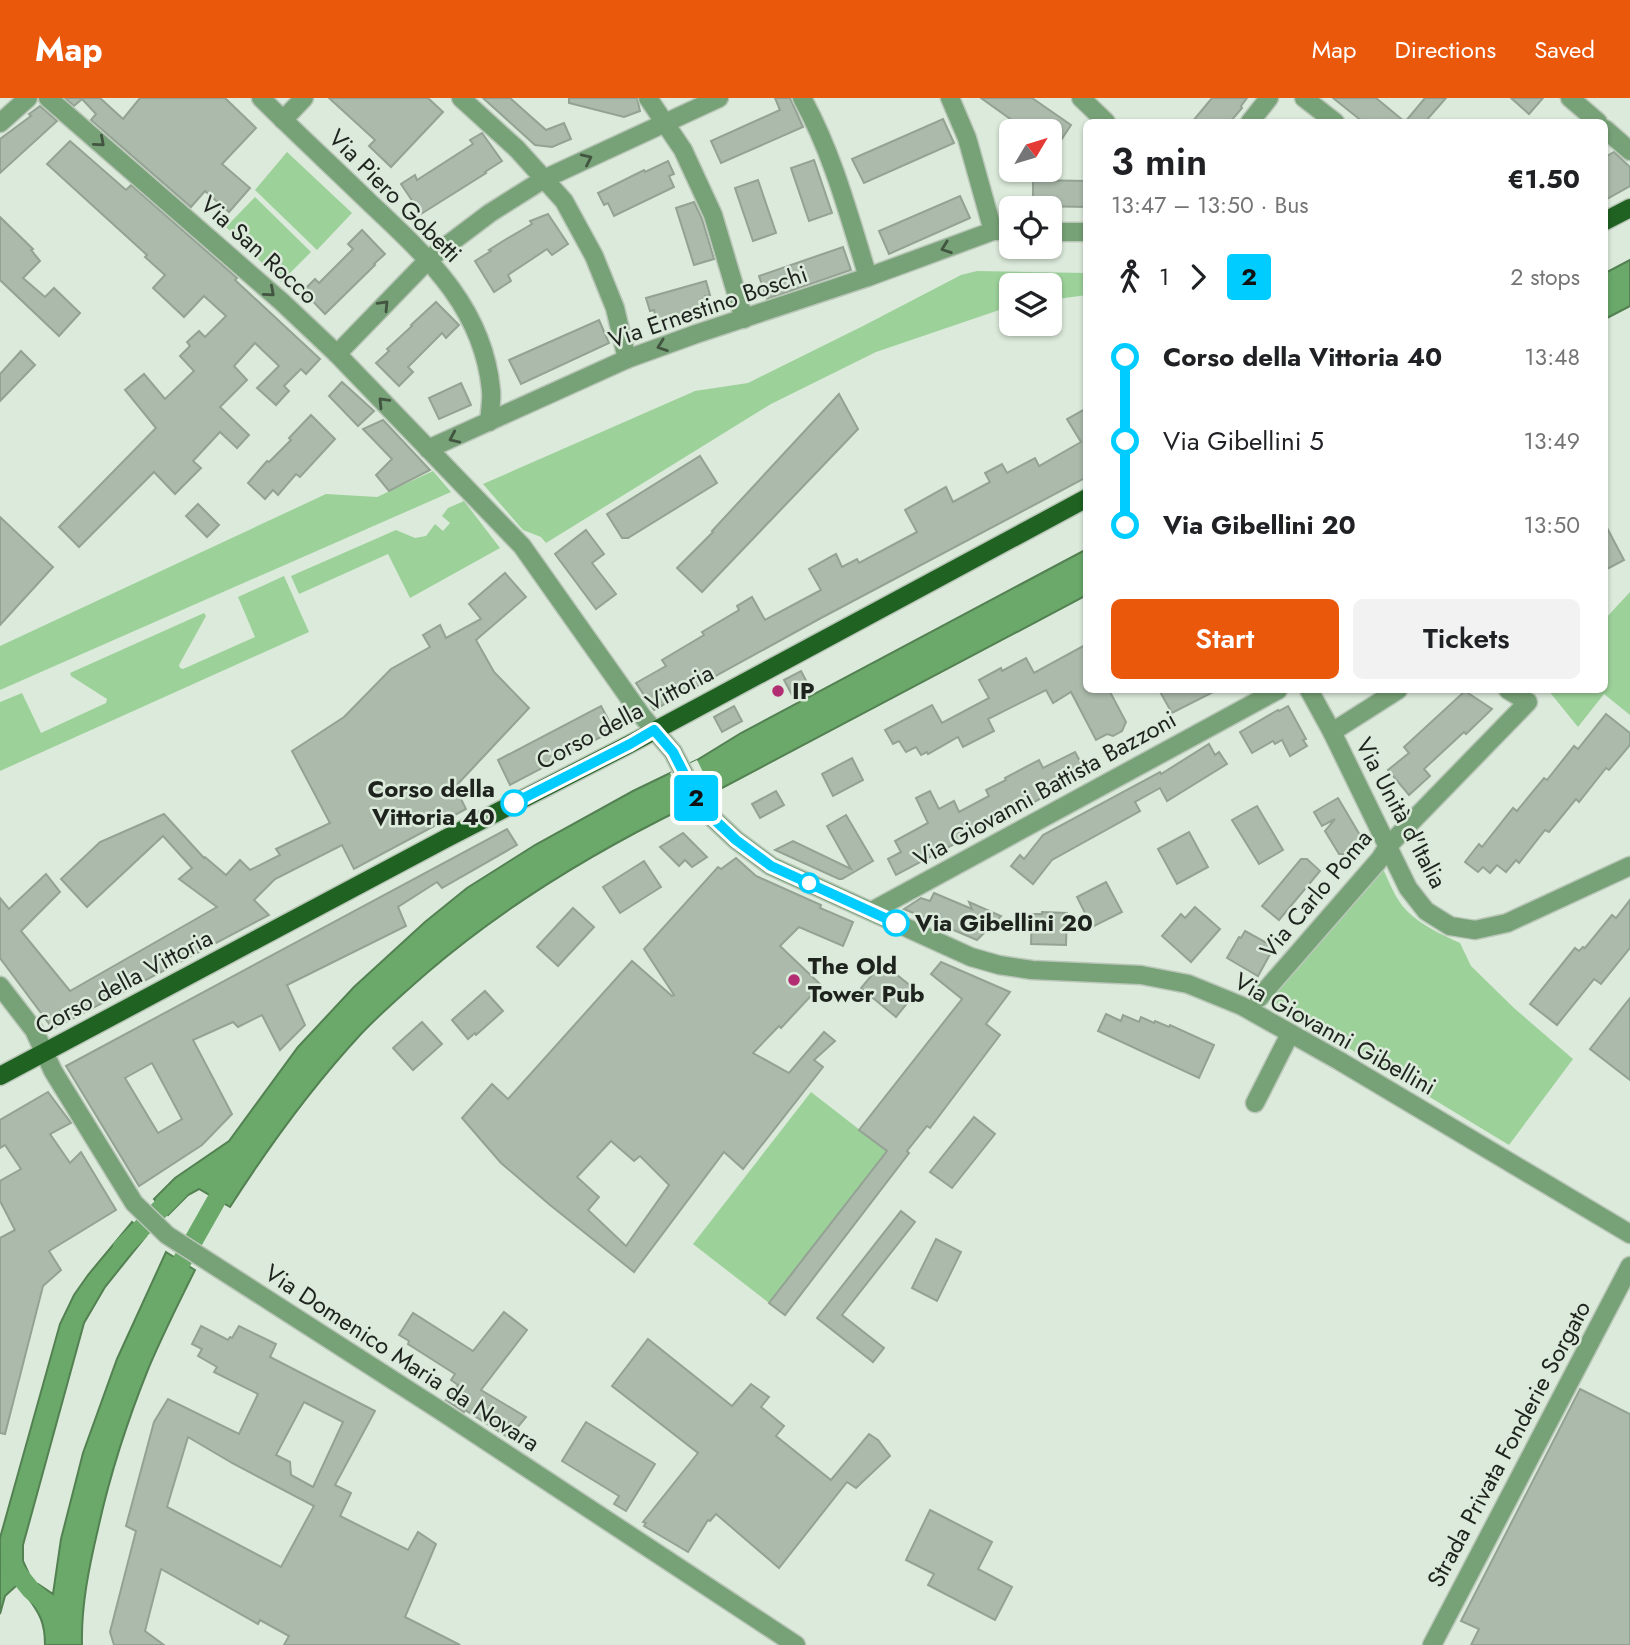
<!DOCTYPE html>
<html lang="en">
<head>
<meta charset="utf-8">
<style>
  :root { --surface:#fff; --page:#f2f2f2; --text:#202124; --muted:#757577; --accent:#ea580c }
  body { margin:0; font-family:Jost,sans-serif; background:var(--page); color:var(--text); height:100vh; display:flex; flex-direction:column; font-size:26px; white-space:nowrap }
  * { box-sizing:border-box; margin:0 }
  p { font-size:23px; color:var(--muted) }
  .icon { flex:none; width:38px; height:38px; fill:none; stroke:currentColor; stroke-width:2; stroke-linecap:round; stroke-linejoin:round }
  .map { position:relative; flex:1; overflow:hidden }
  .details { position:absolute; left:1083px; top:21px; width:525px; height:574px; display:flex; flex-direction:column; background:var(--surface); border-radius:10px; box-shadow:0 2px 5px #0004 }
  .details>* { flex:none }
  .badge { padding:0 14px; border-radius:5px; font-size:24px; line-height:46px }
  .needle { width:46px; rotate:52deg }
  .fabs { position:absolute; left:999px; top:21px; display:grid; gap:14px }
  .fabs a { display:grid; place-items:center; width:63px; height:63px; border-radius:10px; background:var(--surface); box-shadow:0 2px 5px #0004; font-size:35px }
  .map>.badge { position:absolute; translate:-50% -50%; box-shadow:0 0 0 4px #fff }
  .legs { display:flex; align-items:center; gap:10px; height:77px; padding:0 28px; font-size:23px }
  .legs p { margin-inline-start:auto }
  .headline { display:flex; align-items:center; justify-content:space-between; height:119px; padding:0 28px }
  h1 { font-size:38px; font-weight:600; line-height:52px }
  .primary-button { display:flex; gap:14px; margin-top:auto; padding:14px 28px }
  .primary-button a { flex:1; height:80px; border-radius:10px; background:var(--accent); color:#fff; font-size:28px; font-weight:600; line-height:80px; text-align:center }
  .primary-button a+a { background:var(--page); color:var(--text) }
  ul { padding:0 28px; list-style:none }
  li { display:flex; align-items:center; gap:24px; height:84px; font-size:26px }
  li i { display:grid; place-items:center; width:10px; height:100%; margin:0 9px; background:currentColor }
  li i::after { content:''; width:18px; height:18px; margin:-9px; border:5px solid; border-radius:50%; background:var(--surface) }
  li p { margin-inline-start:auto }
  li:first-child i { background:linear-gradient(#0000 50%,currentColor 0) }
  li:last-child i { background:linear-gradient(currentColor 50%,#0000 0) }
  header { display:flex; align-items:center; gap:42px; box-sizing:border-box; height:98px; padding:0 35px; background:var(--accent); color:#fff }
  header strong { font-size:33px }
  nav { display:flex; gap:38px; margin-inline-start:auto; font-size:24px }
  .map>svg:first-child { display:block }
  .green { fill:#9dd19a }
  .water { fill:#6aa969; stroke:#538152; stroke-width:2 }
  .pier { fill:#dbeada }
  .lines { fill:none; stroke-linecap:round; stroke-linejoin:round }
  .canal { stroke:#6aa969; stroke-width:19 }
  .building { fill:#abbaaa; stroke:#94a293; stroke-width:2; fill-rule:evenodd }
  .minor-casing { stroke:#b9c6b8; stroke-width:21 }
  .major-casing { stroke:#b9c6b8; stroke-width:21 }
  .minor { stroke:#77a176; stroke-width:18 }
  .major { stroke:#206222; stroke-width:18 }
  .oneway { stroke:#425541 }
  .line-1-casing { stroke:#fff; stroke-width:16 }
  .line-1 { stroke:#0cf; stroke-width:10 }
  .poi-dot { fill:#b22d72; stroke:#dbeada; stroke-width:2.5 }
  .stop-1-dot { fill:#fff; stroke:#0cf; stroke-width:3.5 }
  .labels { text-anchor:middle; stroke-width:5; stroke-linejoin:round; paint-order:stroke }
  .street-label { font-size:24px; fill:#1e231e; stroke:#dbeada }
  .poi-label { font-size:24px; font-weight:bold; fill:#1e231e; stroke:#dbeada; text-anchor:start }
  .stop-label { font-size:24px; font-weight:bold; fill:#1e231e; stroke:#dbeada; text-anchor:end }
</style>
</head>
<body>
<header>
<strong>Map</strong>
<nav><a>Map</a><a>Directions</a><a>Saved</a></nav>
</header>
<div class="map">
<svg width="1630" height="1547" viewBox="0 0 1630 1547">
  <rect width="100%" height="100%" fill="#dbeada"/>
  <g class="green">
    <polygon points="287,54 352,115 317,152 255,92"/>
    <polygon points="255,99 311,154 281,184 226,129"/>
    <polygon points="977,173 1087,175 1087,197 1050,202 1050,187 1012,187 1011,208 876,254 771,306 546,445 541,439 523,432 483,386 695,293 748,285 863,228 961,177"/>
    <polygon points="433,373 451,394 0,592 0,548 326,396 377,399"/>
    <polygon points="464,403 500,450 410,500 388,456 299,496 291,478 396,432 415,440 426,438 435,426 443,433 450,425 442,418 448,410"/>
    <polygon points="284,478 309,534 0,673 0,604 22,595 41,635 106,605 107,601 71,578 70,575 204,515 206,518 179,567 180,570 183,571 255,539 238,499"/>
    <polygon points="1630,494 1630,617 1604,596 1578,629 1548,592 1605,592 1605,521"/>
    <path d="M1382,769C1389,783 1395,801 1407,813C1422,828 1441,836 1460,845L1471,868L1514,910L1573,961L1509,1047L1266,900Z"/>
    <polygon points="811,994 887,1053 769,1205 693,1146"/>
  </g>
  <g class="water">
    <polygon points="1630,162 1630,208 1605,221 1605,175"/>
    <path d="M1087,451V497L686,709C594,754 506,807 428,874C405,894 382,914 361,936C312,989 269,1048 230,1109L199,1091L188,1097L168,1117L154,1101L175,1080L229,1043L298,949L354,889L425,824L467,790L535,747L633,693L697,662L741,635Z"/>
    <polygon points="132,1124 146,1138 105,1189 84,1225 23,1447 23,1463 29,1476 5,1498 0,1516 0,1440 60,1226 74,1197 88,1177"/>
    <path d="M166,1154L195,1172C179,1204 163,1236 149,1269C128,1321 110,1376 98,1431C89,1469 81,1508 82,1547H45C45,1524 40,1516 26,1497L38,1486L53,1496L61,1441L83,1355L117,1261Z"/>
  </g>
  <polygon class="pier" points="697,662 714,696 686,709 670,675"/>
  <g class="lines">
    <g class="canal">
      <polyline points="122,1150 179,1092"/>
      <polyline points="169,1186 230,1078"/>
      <polyline points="12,1460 14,1471 31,1492 50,1509"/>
    </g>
  </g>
  <g class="building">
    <polygon points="65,0 100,0 123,21 140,0 225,0 256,30 222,66 250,90 229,114 205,93 191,109 91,22 96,16 82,1 74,8"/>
    <polygon points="329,0 428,0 443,14 391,69 369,48 375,42"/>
    <polygon points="483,0 510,0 546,32 564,25 571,41 552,49 535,47"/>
    <polygon points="569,0 637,0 640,13 624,19 569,5"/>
    <polygon points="775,0 790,0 803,29 721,65 711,43 780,12"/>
    <polygon points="981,0 1032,0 1071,27 1050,59 1050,33 1027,33"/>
    <polygon points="1212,0 1247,0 1241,8 1242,10 1230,24 1192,24"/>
    <polygon points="1333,0 1376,0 1405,24 1425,0 1446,0 1425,24 1363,24"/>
    <polygon points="1511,0 1543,0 1529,16"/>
    <polygon points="40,8 57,23 0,75 0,41 31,18 29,16"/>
    <polygon points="943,21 954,45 864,85 852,61"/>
    <polygon points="482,35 502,63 485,74 486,75 421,116 401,86 415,77 417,82 473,46 470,42"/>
    <polygon points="70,43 126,92 131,87 237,180 235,182 320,261 306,276 301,271 284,288 289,293 276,307 257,290 279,268 255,245 234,268 247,282 220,309 249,337 237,350 220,334 193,363 201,370 175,396 154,374 79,449 59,429 156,330 125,292 144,276 165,301 194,273 180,258 190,248 187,244 199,233 205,239 226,218 204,198 184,219 153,190 165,177 145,159 147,157 47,66"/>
    <polygon points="1614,54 1630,69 1630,88 1605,102 1605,59"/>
    <polygon points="814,62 832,115 809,123 791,70"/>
    <polygon points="668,63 674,76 669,78 674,89 614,118 608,105 604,107 598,95 644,72 645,74"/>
    <polygon points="758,82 776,135 753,143 735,90"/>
    <polygon points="1033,82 1087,83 1087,109 1033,108"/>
    <polygon points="960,98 970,120 889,156 879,133"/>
    <polygon points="694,104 702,121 714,161 694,167 676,110"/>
    <polygon points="548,116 568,146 552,157 547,151 508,177 511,183 494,194 475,163 491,153 489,152 503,143 532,126 530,123"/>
    <polygon points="0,119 33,151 31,152 40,163 23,180 45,199 54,190 80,215 59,238 0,182"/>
    <polygon points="362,132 385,156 374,166 375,167 325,216 303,193 315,181 319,185 353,151 348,146"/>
    <polygon points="843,149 851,172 767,201 759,178"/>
    <polygon points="706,183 710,197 705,198 709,211 657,225 654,212 650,213 646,200"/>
    <polygon points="436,204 459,227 446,240 442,235 408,269 413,274 399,288 376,265 389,253 387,251 412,228 411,227"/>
    <polygon points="599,222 609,245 521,286 509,262"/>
    <polygon points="21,253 35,267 0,303 0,276"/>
    <polygon points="342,284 374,313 358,328 329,298"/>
    <polygon points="461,285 471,307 439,321 429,300"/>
    <polygon points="839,296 858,331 702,494 677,470 713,434 712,433"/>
    <polygon points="1087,310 1087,379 821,520 654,612 636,585 666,568 662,562 704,537 702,534 739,512 737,508 752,499 765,522 821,492 809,471 836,456 842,469 857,461 859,465 917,434 905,412 946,389 953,404 990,384 985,375 1002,366 1007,375 1035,360 1039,368 1081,344 1067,321"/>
    <polygon points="311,317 335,341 300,379 296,376 278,397 273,392 265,401 248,385 267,363 269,364 291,342 289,340"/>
    <polygon points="383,322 430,372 389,393 376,377 392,361 363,331"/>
    <polygon points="700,358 717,385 628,440 622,440 607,416"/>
    <polygon points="198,406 219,427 207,439 186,418"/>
    <polygon points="0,419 53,469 0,527"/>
    <polygon points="1605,426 1624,462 1605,472"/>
    <polygon points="586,432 604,456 592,465 616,496 596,511 555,456"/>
    <polygon points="505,475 526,499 476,542 494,574 529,610 455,689 466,711 354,771 342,747 275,781 254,802 269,817 53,931 0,860 0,800 9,811 46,776 60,794 21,833 70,893 217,809 179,781 192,770 163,738 87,809 61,781 100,744 164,716 204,760 205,759 226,777 240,762 250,772 280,757 276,751 330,725 292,653 344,619 391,571 430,549 423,537 440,527 446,540 481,521 469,506"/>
    <polygon points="1087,546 1087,592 1109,592 1126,624 1122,633 1113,638 1107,636 1096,642 1071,594 1053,605 1046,592 988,621 994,633 963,649 958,639 928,656 927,654 921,657 916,649 906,654 899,643 893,646 885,632 932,607 942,625 989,600 979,582 1001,570 1002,573 1026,560 1034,575"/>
    <polygon points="801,573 810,590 793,599 784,582"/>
    <polygon points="1159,592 1217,592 1172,615"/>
    <polygon points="1465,593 1492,611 1466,636 1464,634 1424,671 1430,678 1409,697 1388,672 1409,655 1404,649"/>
    <polygon points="601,608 614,632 510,687 498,662"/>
    <polygon points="734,608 742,623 722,634 714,619"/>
    <polygon points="1288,608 1306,641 1303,642 1307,648 1290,658 1282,642 1275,646 1273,643 1252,655 1240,634 1278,612 1279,613"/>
    <polygon points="1606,616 1630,635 1630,647 1609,672 1606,670 1579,704 1576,701 1549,734 1545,732 1519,765 1516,762 1506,774 1497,767 1490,775 1483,769 1478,774 1465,764 1479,746 1482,749 1513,710 1517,713 1544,680 1547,682 1574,648 1578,651"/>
    <polygon points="1209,646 1215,657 1219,654 1227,666 1167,703 1160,690 1135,704 1140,713 1052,762 1033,786 1011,768 1020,757 1024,761 1043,737 1160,674 1161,676"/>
    <polygon points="1075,654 1087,676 896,777 888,761 901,754 895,743 928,725 916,700 930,693 939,711 954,703 959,714 989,698 986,692 1006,682 1005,680 1039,662 1043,670"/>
    <polygon points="852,660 863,682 833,698 822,676"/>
    <polygon points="776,693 784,707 760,720 752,706"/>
    <polygon points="1338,700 1364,744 1344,756 1339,756 1325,733 1335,721 1322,728 1314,714"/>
    <polygon points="1257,708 1283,752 1259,766 1232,722"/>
    <polygon points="846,717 873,763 842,781 839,781 775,752 793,743 851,771 827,728"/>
    <path d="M507,731L517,747L442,790L437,784L398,809L406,828L287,887L305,927L280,952L262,917L238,929L233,924L193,942L232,1016L202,1047L139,1088L66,968ZM152,965L182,1021L158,1035L125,980Z"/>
    <polygon points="1189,734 1208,769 1177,786 1158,751"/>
    <polygon points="683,735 707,759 692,769 685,762 679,768 660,749"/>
    <path d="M736,760L756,778L821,807L820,810L853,824L843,848L799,829L780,848L821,887L781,930L779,928L753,955L789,975L824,934L835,943L814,962L823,969L743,1071L724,1054L634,1174L550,1107L501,1065L462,1020L492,986L508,1001L632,863L672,898L674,897L644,851L718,769L721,771ZM611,1043L634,1063L640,1058L669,1087L626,1148L588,1112L599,1099L577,1079Z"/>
    <polygon points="1301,761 1307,761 1320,773 1279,822 1262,808"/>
    <polygon points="644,763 661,789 620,815 603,789"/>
    <polygon points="1106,784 1122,814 1092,829 1077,799"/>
    <polygon points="934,795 972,811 969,804 1001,818 977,842 904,811 921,800 930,803"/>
    <polygon points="1630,802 1630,850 1601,886 1594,881 1557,927 1530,906 1575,850 1579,853 1583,849 1585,850 1612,817 1616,820"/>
    <polygon points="1195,809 1220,831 1191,864 1162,838 1181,816 1185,820"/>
    <polygon points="573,810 594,829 558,868 537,849"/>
    <polygon points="1042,814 1067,815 1066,847 1031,846 1032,816 1042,816"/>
    <polygon points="1245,833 1274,849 1258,878 1227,860 1239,839 1241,840"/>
    <polygon points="941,864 1010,894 986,926 1000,937 930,1030 927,1028 907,1053 909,1055 785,1217 769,1205 887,1053 859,1032 962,901 931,876"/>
    <polygon points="882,865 917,893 896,919 861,890"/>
    <polygon points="485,893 503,913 476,937 475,935 468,941 452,922"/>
    <polygon points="1630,900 1630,982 1590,951"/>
    <polygon points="1106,916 1121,923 1123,917 1139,924 1141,919 1154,925 1155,923 1169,929 1170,927 1214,947 1199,980 1098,933"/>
    <polygon points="422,924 442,946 413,972 393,950"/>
    <polygon points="48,994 71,1025 50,1036 70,1065 81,1054 116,1112 49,1153 61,1172 43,1188 5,1336 0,1335 0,1140 15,1132 0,1103 0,1083 21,1071 5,1047 0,1050 0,1022"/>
    <polygon points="974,1019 995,1036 952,1090 930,1074"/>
    <polygon points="901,1113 915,1124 842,1217 884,1250 873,1264 817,1220"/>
    <polygon points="936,1141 961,1154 937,1203 912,1190"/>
    <polygon points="504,1214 527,1232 481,1292 526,1319 509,1340 465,1312 464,1314 446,1302 458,1287 451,1282 455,1276 408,1246 409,1243 399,1237 413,1215 473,1253"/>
    <path d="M201,1228L228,1242L230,1239L232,1240L239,1228L276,1246L270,1259L375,1313L335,1387L351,1395L340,1418L408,1452L418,1434L436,1446L405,1519L460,1547H284L289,1538L260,1522L258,1526L161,1471L145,1533L164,1547H114L110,1534L136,1433L126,1428L154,1324L168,1301L239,1336L258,1296L214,1274L217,1269L198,1258L202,1251L192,1246ZM304,1304L343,1324L313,1389L291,1377L290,1364L276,1357ZM188,1339L232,1365L314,1408L281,1469L167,1409Z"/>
    <polygon points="648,1241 732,1308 751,1286 769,1299 761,1309 784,1328 776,1338 831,1382 869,1336 878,1342 890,1358 856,1390 847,1384 779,1470 716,1416 710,1423 708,1422 688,1454 644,1428 646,1425 643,1424 698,1355 612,1288"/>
    <polygon points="1580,1291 1630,1316 1630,1547 1471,1547 1479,1531 1461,1523"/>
    <polygon points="586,1324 655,1366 626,1413 614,1406 619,1398 562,1363"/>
    <polygon points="930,1412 992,1444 978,1471 1012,1489 995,1522 928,1487 934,1476 906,1462"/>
  </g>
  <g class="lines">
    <defs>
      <g id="minor">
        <polyline points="48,0 282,204 337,256 522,448 642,618 673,654 701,709 736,742 771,768 971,859 999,867 1032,872 1141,877 1188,886 1242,908 1338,962 1630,1136"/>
        <path d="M261,0C296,35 333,69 369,104C426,158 483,208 491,292C492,302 490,313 489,324"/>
        <polyline points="461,0 517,51 564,103 594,158 615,210 627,261"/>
        <polyline points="648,0 683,52 713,117 744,221"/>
        <path d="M802,0C833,56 849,118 868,179"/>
        <polyline points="950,0 967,40 993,133"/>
        <polyline points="1081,0 1106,24"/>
        <polyline points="1304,0 1335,24"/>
        <polyline points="1570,0 1598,24"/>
        <polyline points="283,22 304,0"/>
        <polyline points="1250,24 1269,0"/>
        <polyline points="0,25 28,0"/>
        <polyline points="1605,31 1630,53"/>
        <polyline points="1050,134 1087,134"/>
        <polyline points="337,256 429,161 490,115 544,81 719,0"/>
        <polyline points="428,351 627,261 696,236 868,179 993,133 1012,133"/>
        <polyline points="1309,592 1332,634 1408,790 1426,813 1450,828 1475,832 1507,825 1630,768"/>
        <polyline points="1332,634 1398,592"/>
        <polyline points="872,813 1278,592"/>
        <polyline points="0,888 34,932 53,973 134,1105 167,1137 441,1313 796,1547"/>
        <polyline points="1259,900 1380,761 1388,748 1528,604 1508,592"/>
        <polyline points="1255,1005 1290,936"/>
        <polyline points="1432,1547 1630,1168"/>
      </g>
      <g id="major">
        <polyline points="1605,123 1630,110"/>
        <polyline points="0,978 445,741 630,646 1087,400"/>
      </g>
    </defs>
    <use href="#minor" class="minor-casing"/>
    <use href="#major" class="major-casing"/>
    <use href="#minor" class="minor"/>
    <use href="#major" class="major"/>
  </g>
  <defs><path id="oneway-chevron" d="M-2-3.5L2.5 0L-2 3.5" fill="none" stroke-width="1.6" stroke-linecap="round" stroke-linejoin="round" transform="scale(1.75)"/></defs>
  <g class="oneway">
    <use href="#oneway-chevron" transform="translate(100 44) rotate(41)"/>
    <use href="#oneway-chevron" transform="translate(587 61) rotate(-25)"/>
    <use href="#oneway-chevron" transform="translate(946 150) rotate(160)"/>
    <use href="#oneway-chevron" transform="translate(270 194) rotate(41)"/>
    <use href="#oneway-chevron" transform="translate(384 207) rotate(-46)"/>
    <use href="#oneway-chevron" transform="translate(662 248) rotate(160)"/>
    <use href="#oneway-chevron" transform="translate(383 304) rotate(-134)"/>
    <use href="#oneway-chevron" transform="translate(454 340) rotate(156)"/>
  </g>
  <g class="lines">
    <defs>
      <polyline id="line-1" points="514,705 630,646 654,632 673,654 701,709 736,742 771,768 896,825"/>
    </defs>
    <use href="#line-1" class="line-1-casing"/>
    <use href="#line-1" class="line-1"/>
  </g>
  <g class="poi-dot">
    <circle cx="778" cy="593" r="7"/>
    <circle cx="794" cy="882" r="7"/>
  </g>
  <g class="stop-1-dot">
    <circle cx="514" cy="705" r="12"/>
    <circle cx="809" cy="785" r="9"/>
    <circle cx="896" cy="825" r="12"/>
  </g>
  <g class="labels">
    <g class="street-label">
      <text transform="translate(395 98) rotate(45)" y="8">Via Piero Gobetti</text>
      <text transform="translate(259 152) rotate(42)" y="8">Via San Rocco</text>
      <text transform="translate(708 209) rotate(-19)" y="8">Via Ernestino Boschi</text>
      <text transform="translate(625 619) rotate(-28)" y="8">Corso della Vittoria</text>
      <text transform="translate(1045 691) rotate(-29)" y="8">Via Giovanni Battista Bazzoni</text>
      <text transform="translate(1401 715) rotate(62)" y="8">Via Unità d'Italia</text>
      <text transform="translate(1316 796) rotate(-50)" y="8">Via Carlo Poma</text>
      <text transform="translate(124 884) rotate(-28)" y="8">Corso della Vittoria</text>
      <text transform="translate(1335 936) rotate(29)" y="8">Via Giovanni Gibellini</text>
      <text transform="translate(402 1260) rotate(33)" y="8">Via Domenico Maria da Novara</text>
      <text transform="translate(1509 1346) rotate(-62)" y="8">Strada Privata Fonderie Sorgato</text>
    </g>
    <g class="poi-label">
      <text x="792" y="601">IP</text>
      <text x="808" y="876">The Old<tspan x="808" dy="28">Tower Pub</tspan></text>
    </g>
    <g class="stop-label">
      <text x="495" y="699">Corso della<tspan x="495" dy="28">Vittoria 40</tspan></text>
      <text x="915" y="833" text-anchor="start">Via Gibellini 20</text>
    </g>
  </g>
</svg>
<div class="fabs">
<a><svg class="needle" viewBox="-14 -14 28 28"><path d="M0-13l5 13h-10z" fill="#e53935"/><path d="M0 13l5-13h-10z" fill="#757577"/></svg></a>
<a><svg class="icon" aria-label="locate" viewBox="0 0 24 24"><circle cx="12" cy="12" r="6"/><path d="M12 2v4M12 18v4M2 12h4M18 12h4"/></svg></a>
<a><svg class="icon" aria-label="layers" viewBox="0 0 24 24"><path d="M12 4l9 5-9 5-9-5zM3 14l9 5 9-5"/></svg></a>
</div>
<b class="badge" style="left:696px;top:700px;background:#0cf;color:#111">2</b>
<section class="details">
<div class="headline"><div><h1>3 min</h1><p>13:47 – 13:50 · Bus</p></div><b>€1.50</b></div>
<div class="legs"><svg class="icon" aria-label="walk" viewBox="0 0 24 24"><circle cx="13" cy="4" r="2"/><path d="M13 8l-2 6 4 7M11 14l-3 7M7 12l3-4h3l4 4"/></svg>1<svg class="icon" aria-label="forward" viewBox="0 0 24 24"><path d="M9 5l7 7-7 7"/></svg><b class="badge" style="background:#0cf;color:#111">2</b><p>2 stops</p></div>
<ul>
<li><i style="color:#0cf"></i><b>Corso della Vittoria 40</b><p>13:48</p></li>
<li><i style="color:#0cf"></i><span>Via Gibellini 5</span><p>13:49</p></li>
<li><i style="color:#0cf"></i><b>Via Gibellini 20</b><p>13:50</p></li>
</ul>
<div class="primary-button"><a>Start</a><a>Tickets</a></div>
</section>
</div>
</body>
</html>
